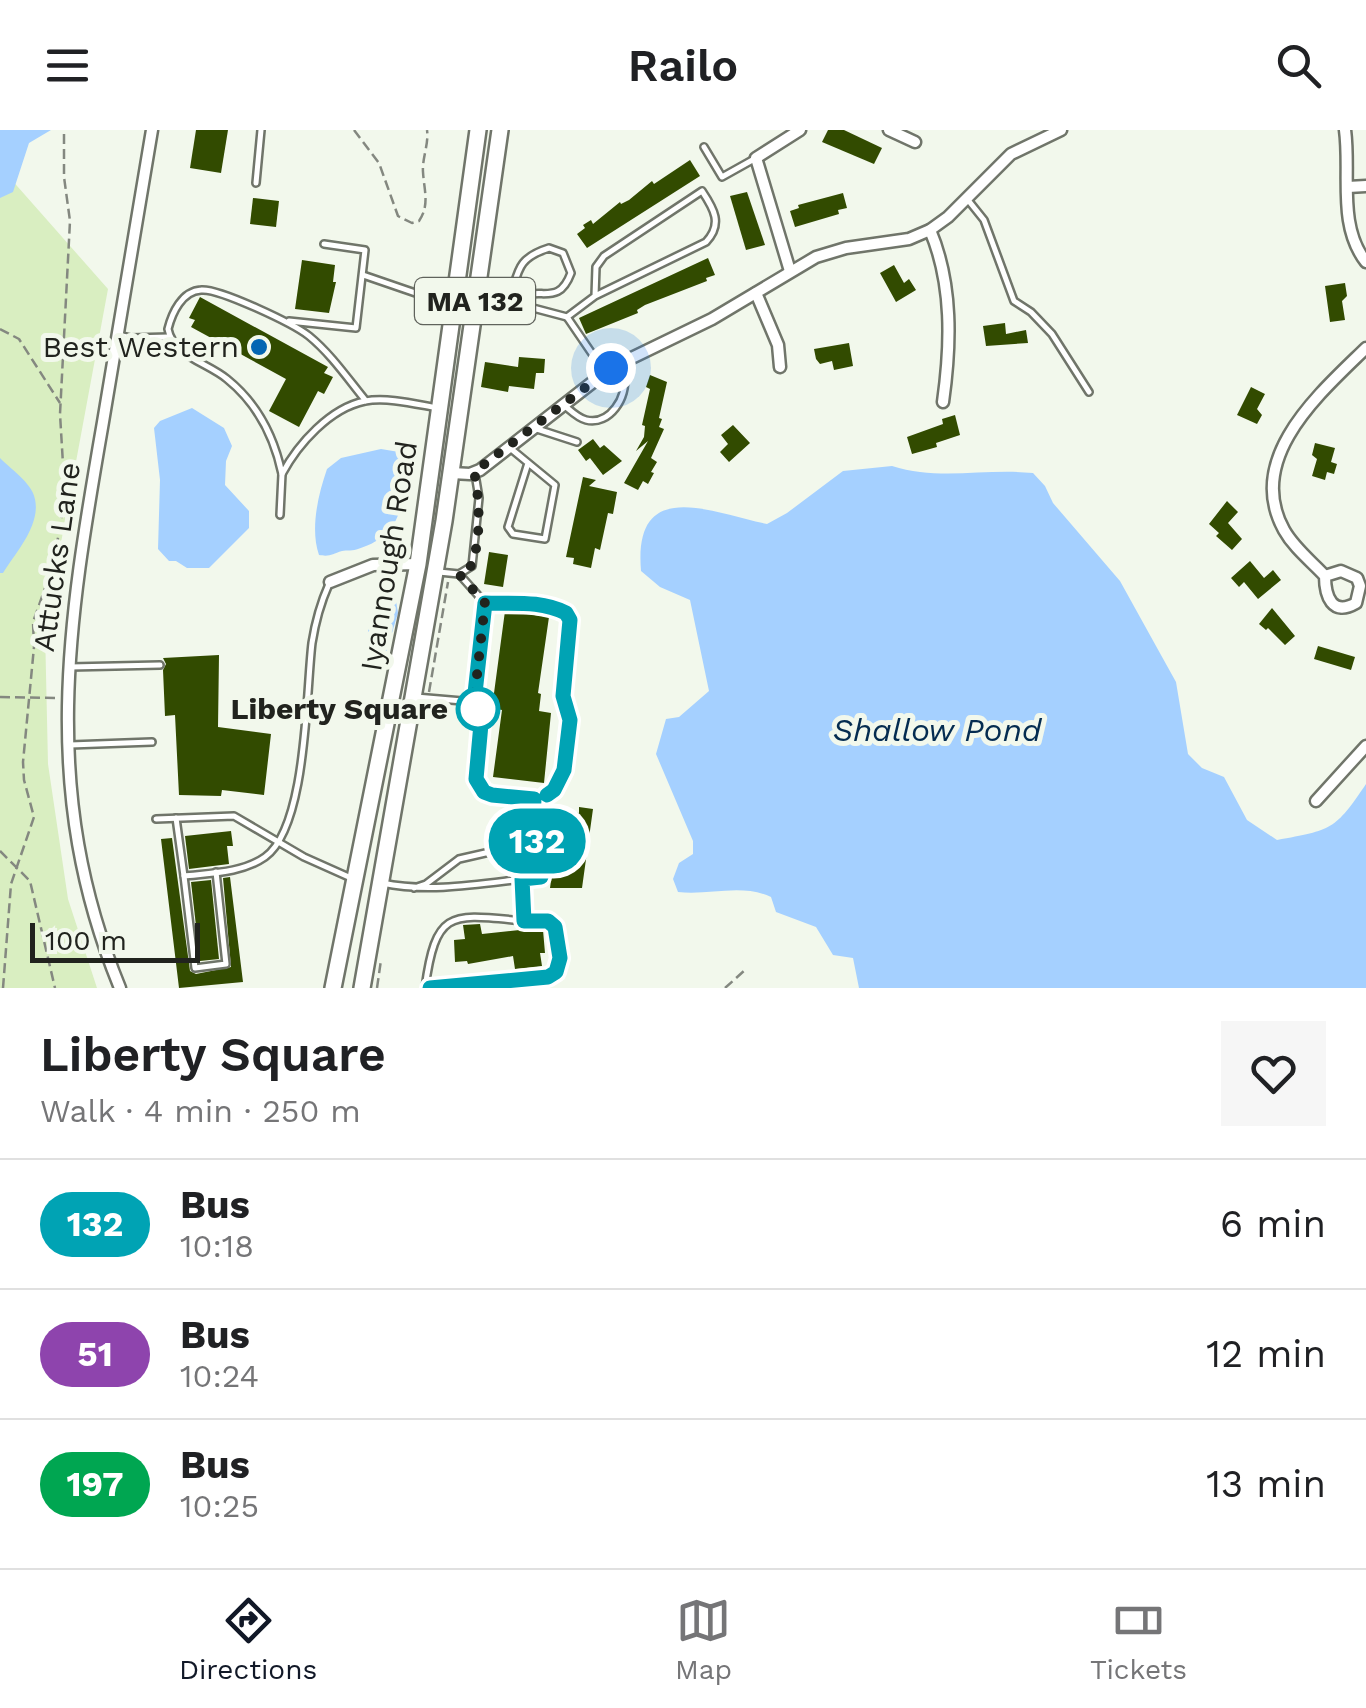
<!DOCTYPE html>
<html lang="en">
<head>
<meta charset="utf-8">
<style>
  :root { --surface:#fff; --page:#f6f6f6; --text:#202124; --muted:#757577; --line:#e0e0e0; --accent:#111827 }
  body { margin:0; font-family:"Work Sans",sans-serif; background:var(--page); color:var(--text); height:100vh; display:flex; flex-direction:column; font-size:38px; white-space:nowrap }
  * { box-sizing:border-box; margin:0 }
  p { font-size:32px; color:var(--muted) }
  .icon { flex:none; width:55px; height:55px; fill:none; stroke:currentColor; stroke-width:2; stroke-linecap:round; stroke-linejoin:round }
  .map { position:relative; height:858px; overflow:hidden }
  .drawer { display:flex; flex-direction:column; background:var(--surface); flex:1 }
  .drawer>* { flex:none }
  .badge { padding:0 20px; border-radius:32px; font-size:35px; line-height:65px }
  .scale { position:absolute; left:30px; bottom:25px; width:170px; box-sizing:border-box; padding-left:10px; border:5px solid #21231e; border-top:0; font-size:28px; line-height:35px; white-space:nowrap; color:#21231e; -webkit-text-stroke:8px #f2f8ec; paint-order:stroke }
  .you { position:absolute; width:50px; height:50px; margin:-25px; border:8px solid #fff; border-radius:50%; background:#1a73e8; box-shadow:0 0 0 15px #1a73e833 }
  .map>.badge { position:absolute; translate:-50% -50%; box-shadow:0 0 0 5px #fff }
  .round { display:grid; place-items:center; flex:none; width:105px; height:105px; border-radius:0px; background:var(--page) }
  .overview { display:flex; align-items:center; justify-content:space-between; height:170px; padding:0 40px }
  h1 { font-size:48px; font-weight:600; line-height:75px }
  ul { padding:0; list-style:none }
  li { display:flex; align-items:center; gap:30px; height:130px; padding:0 40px; border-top:2px solid var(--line) }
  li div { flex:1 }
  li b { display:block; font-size:38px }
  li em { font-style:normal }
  li .badge { min-width:110px; font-weight:700; text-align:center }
  header { display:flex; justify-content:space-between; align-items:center; height:130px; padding:0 40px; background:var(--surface); font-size:45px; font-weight:600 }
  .tabs { display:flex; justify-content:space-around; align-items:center; height:140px; border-top:2px solid var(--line); background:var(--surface); font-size:28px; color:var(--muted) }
  .tabs a { display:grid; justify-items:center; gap:5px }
  .tabs .on { color:var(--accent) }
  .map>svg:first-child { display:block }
  .green { fill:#d9eec1 }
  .water { fill:#a5d0ff }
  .building { fill:#324b00 }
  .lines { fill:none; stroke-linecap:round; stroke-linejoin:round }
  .lane-casing { stroke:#70756a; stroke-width:10 }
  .street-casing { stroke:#70756a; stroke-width:15 }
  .primary-casing { stroke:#70756a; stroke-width:20 }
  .path { stroke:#848880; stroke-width:2.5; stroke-dasharray:10 5; stroke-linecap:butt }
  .lane { stroke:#fff; stroke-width:5 }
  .street { stroke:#fff; stroke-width:10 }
  .primary { stroke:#fff; stroke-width:15 }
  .line-casing { stroke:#fff; stroke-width:22 }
  .line { stroke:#00a3b4; stroke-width:15 }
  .walk { stroke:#21231e; stroke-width:10; stroke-dasharray:0 18 }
  .poi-dot { fill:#0466b3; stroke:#f2f8ec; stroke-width:4 }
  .stop-dot { fill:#fff; stroke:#00a3b4; stroke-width:5 }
  .labels { text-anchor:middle; stroke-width:10; stroke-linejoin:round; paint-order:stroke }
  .shield { fill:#f2f8ec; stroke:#60635c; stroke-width:2.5 }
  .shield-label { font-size:28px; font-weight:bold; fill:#21231e }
  .poi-label { font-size:30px; fill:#21231e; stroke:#f2f8ec; text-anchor:end }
  .street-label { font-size:30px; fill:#21231e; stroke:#f2f8ec }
  .stop-label { font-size:30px; font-weight:bold; fill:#21231e; stroke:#f2f8ec; text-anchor:end }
  .water-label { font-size:32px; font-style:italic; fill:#042c50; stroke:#f2f8ec }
</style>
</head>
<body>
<header><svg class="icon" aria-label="menu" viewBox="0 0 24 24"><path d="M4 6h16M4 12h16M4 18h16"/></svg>Railo<svg class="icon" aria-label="search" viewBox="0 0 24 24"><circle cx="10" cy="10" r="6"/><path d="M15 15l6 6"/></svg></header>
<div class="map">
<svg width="1366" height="858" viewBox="0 0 1366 858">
  <rect width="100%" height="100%" fill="#f2f8ec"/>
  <polygon class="green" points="10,48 108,159 45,499 48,634 68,769 97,858 0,858 0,53"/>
  <g class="water">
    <polygon points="0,0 51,0 29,13 13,62 0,68"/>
    <polygon points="192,278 224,298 232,316 226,331 225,355 249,381 249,398 209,438 187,438 176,431 169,431 158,419 160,350 154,298 160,291"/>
    <path d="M381,319L399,322L407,329C402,370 406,404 358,419C354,421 346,420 342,421C332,424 330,427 319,425C310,399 318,365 327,339L341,328Z"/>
    <path d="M0,328C10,338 28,351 33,363C45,391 16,422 3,443H0Z"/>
    <path d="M892,336C939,351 985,338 1033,343L1045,356L1053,373L1120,451L1156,516L1176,552L1188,624L1202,638L1224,647L1247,690L1277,710C1332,700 1335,700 1366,654V858H859L853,828L833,825L816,797L776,782L771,767C741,753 708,766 678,762L673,749L679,733L693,724V711L656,624L666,589L679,587L709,561L690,470L660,457L641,441C633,346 710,382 767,394L787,383L843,341Z"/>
    <path d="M385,466L396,471L398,483L385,526L375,527L367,515C368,498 370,475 385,466Z"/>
  </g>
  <g class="building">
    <polygon points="196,0 228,0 221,43 190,38"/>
    <polygon points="828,0 844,0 882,18 874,34 822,12"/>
    <polygon points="690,30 700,46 587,118 577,104 585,98 583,95 591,90 593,94 620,72 621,74 629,70 652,51 654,54"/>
    <polygon points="747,62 765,115 746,120 730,66"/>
    <polygon points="843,63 847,78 838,80 839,84 795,97 790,81 799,78 798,75"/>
    <polygon points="253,68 279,71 276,97 250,94"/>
    <polygon points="708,128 715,145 706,148 707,151 645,175 637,180 638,183 586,204 579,188"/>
    <polygon points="302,130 335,135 333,152 336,152 329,183 295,179"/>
    <polygon points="894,135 904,153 909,149 916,160 896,172 880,143"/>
    <polygon points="1345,153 1347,166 1342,171 1345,190 1330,192 1325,156"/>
    <polygon points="200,167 328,237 324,243 333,247 324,264 318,261 299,297 269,281 286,249 191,197 195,190 189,188"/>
    <polygon points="1005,193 1006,204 1026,200 1028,213 986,216 983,196"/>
    <polygon points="849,213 853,236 834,240 832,231 820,234 816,229 814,219"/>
    <polygon points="519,227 545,229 544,243 536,243 534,259 509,256 508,262 481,257 485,232 518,237"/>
    <polygon points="650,245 667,252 659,288 662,289 659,297 664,299 651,328 657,332 651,342 654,343 648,354 643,351 638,360 624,353 648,311 636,321 644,307 645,296 642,295 650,259 646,257"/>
    <polygon points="1251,257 1265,264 1257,279 1262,285 1257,294 1237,285"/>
    <polygon points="955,285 960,305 936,313 937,317 912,324 907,307 943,294 942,289"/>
    <polygon points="733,295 750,313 729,332 720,322 728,314 721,305"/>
    <polygon points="593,309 600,318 604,315 622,331 603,345 590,328 586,331 578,320"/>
    <polygon points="1315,313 1335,318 1331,332 1337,334 1334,344 1327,342 1325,350 1312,346 1317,329 1312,325"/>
    <polygon points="583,347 596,350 589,356 617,362 613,384 608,383 600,420 595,418 591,438 573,434 574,428 566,427"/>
    <polygon points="1227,371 1238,382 1228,393 1242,409 1232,420 1216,406 1219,403 1209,394"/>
    <polygon points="489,422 508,425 503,457 484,454"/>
    <polygon points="1250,431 1264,448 1273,440 1281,450 1258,469 1244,452 1239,457 1231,448"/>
    <polygon points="1272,478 1295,506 1285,515 1268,498 1266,500 1259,494"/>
    <polygon points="505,481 549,487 538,563 541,564 539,581 551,583 544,653 493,647 502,580 492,578"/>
    <polygon points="1318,516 1355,527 1351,540 1314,529"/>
    <polygon points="219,525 218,597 271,604 264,665 222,660 221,666 179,665 175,585 165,586 163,540 166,534 163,528"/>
    <polygon points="579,677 593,679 582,758 550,758 561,680 579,683"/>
    <polygon points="231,701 233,716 227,716 229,734 189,739 185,706"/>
    <polygon points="172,708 190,841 196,844 231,837 223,748 230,747 243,852 179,858 161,709"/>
    <polygon points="211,750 219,829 200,831 191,752"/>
    <polygon points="480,794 482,804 538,798 538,801 543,800 545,823 540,823 542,836 515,839 513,826 468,834 467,831 455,832 454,810 465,809 463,795"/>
  </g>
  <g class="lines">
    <defs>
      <g id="lane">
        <polyline points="704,17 722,47 756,28"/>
        <polyline points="256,53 261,0"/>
        <polyline points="968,70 984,90 1014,171 1031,182 1052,204 1089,262"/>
        <polyline points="363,145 430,168 453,171"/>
        <path d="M480,164L567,187L595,166L706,112C723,94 714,79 702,61L604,126L596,137L595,166"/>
        <path d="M509,171C519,144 514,129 549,118L563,123L571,143C559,175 543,158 521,166L519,174"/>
        <polyline points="289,191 356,198 365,120 324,114"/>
        <polyline points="118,205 131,208 169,207"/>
        <path d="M366,271C348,249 331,224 309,206C294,194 219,158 201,160C182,161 172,183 168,199C173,226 208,233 227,249C258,274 274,306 282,344C298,314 330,278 365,271C388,267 415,274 438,278"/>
        <path d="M565,276C571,281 578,288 586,290C610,296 628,266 624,247L595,228L567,187"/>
        <polyline points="537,299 577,312"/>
        <polyline points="510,318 555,355 545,409 513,404 508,397 528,333"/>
        <polyline points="280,385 282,344"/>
        <polyline points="439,442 459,444 472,436 479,368 475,344"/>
        <path d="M459,444L485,473C509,474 556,465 570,490L563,566L569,590L563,640L554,660L534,669"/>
        <polyline points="70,537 160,535"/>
        <path d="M416,567L474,572C493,600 465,634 484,662L534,669L532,712"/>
        <polyline points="474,572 485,473"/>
        <polyline points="70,615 152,612"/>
        <path d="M176,688L184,746C211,743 242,743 265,727C307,697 306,562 312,513C315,494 321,472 329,454"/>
        <polyline points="156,689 234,686 304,727 351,748"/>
        <polyline points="184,746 195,838 226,834 216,742"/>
        <path d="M382,753C434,764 489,752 541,747L538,711L459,729L426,754L414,758"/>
        <path d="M425,858C436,778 451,784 524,791"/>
        <path d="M431,858C460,854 534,856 556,842C561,824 564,803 547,791H524L522,750"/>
      </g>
      <g id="street">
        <polyline points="889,0 915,12"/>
        <path d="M1345,0C1351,43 1337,95 1366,132"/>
        <polyline points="1348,57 1366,56"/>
        <path d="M930,100C953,154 951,215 943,272"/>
        <polyline points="790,141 756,28 800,0"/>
        <polyline points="756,163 778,215 780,237"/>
        <polyline points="452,343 470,344 480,340 611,238 712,189 816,127 846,118 909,109 930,100 948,87 1011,24 1061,0"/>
        <path d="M1325,446L1341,441L1357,448L1360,456L1356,473C1332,487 1325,466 1325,446C1311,431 1294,418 1284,400C1244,328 1320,263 1366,218"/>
        <polyline points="330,452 373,435 418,434"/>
        <polyline points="1316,671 1366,616"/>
        <path d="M120,858C39,661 68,493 103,292C120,194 136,97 152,0"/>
      </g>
      <g id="primary">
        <polyline points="333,858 418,434 478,0"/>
        <polyline points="362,858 444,391 500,0"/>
      </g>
    </defs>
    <use href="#lane" class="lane-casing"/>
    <use href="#street" class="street-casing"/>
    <use href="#primary" class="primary-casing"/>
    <g class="path">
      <path d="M354,0L379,33L398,86L412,93L419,91C430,75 424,60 423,42C422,28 429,14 427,0"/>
      <polyline points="0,199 19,209 60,273"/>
      <polyline points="429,562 448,452"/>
      <polyline points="0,567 60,568"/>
      <polyline points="423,591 427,575"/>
      <polyline points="0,721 30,751 55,858"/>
      <polyline points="3,858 11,754 34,687 24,650 23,632 34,517 33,492 49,447 61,395 64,351 60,284 70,91 64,47 64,0"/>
      <polyline points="377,858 381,830"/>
      <polyline points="725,858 745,840"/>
    </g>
    <use href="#lane" class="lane"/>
    <use href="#street" class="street"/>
    <use href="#primary" class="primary"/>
  </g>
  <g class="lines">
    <defs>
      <path id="line" d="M430,858L548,847L556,842L560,828L555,797L548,791H524L522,749L541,747L538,711L532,712L534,669L492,665L484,662L476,649L481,594L474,572L485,473C513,474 540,470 566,483L570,490L563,566L570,590L564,640L554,660L547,665"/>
    </defs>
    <use href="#line" class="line-casing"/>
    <use href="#line" class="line"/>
    <path class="walk" d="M478,579L474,572L485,473L459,444L468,441C482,420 480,367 474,342L611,238"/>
  </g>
  <circle class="poi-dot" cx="259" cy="217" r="10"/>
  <circle class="stop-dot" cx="478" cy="579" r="20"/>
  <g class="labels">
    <rect class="shield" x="415" y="148" width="120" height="46" rx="8"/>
    <g class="shield-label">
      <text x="475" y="181">MA 132</text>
    </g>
    <g class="poi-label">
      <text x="239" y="227">Best Western</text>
    </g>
    <g class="street-label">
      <text transform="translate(389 426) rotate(-81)" y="10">Iyannough Road</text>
      <text transform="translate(57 427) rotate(-82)" y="10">Attucks Lane</text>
    </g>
    <g class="stop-label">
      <text x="448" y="589">Liberty Square</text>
    </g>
    <g class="water-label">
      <text x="937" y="611">Shallow Pond</text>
    </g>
  </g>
</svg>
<div class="scale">100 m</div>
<div class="you" style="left:611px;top:238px"></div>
<b class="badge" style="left:537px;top:711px;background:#00a3b4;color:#fff">132</b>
</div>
<section class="drawer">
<div class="overview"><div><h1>Liberty Square</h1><p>Walk · 4 min · 250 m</p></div><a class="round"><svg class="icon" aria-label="heart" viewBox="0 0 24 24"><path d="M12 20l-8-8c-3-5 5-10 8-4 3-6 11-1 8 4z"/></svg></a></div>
<ul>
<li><span class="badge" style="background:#00a3b4;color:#fff">132</span><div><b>Bus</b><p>10:18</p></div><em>6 min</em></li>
<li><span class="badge" style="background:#8e44ad;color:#fff">51</span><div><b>Bus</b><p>10:24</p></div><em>12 min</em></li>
<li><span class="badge" style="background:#00a651;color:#fff">197</span><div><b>Bus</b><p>10:25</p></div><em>13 min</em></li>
</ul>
</section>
<nav class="tabs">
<a class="on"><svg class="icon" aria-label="directions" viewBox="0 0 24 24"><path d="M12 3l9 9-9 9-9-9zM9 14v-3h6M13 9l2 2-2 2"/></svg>Directions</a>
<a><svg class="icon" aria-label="map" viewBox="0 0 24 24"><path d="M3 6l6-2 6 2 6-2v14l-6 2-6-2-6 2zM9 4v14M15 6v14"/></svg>Map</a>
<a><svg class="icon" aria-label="tickets" viewBox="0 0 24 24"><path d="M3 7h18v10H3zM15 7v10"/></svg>Tickets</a>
</nav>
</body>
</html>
